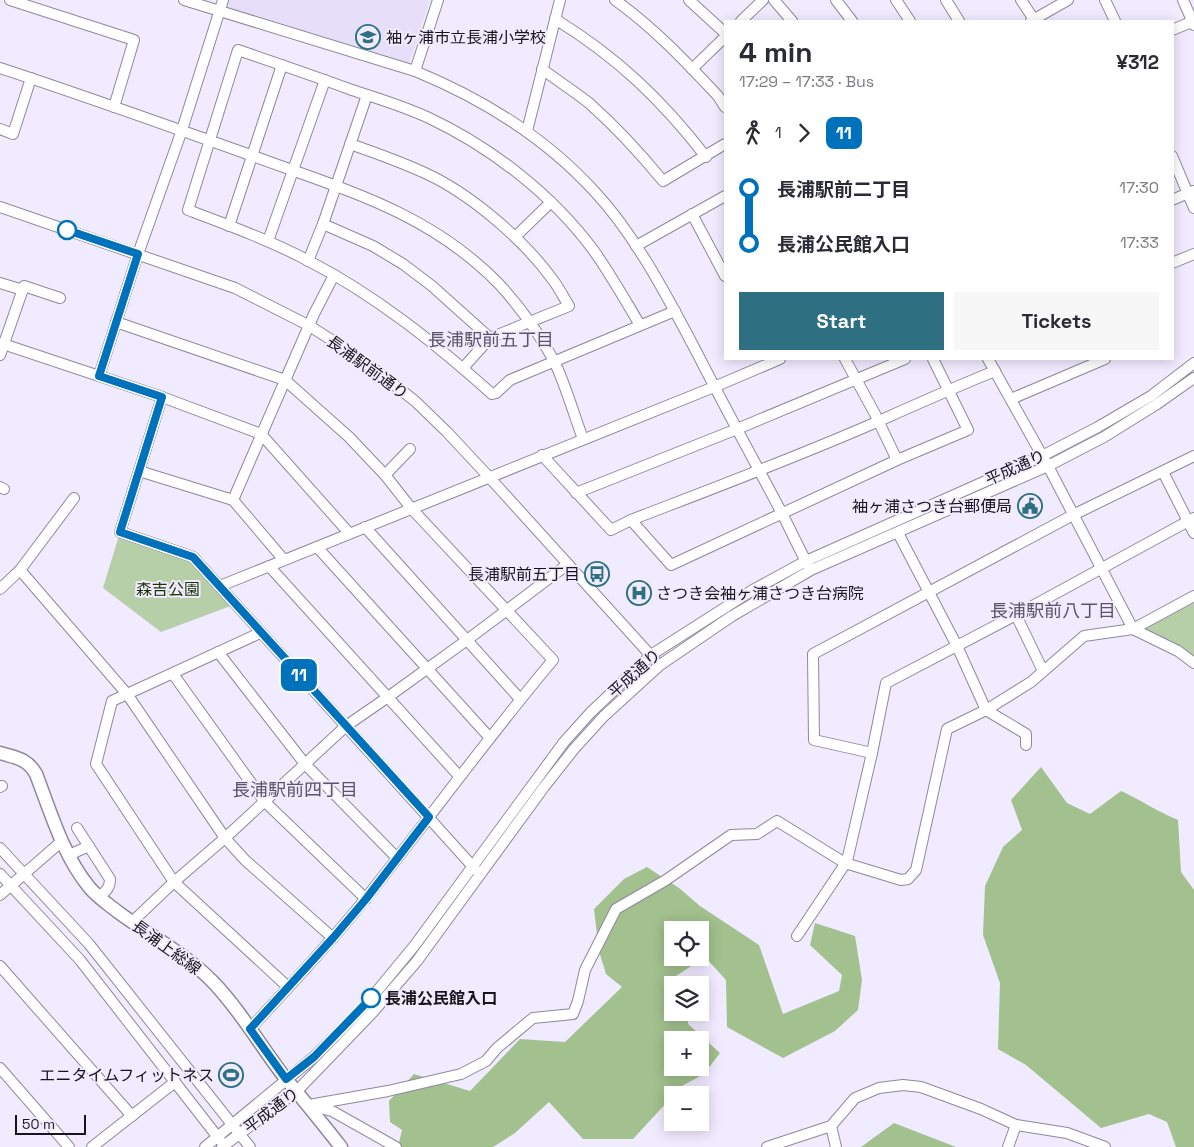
<!DOCTYPE html>
<html lang="en">
<head>
<meta charset="utf-8">
<style>
  :root { --surface:#fff; --page:#f7f7f7; --text:#2b2b33; --muted:#7c7c81; --accent:#2e6f82 }
  body { margin:0; font-family:"Space Grotesk","Noto Sans JP",sans-serif; background:var(--page); color:var(--text); height:100vh; display:flex; flex-direction:column; font-size:19px; white-space:nowrap }
  * { box-sizing:border-box; margin:0 }
  p { font-size:16px; color:var(--muted) }
  .icon { flex:none; width:28px; height:28px; fill:none; stroke:currentColor; stroke-width:2; stroke-linecap:round; stroke-linejoin:round }
  .map { position:relative; flex:1; overflow:hidden }
  .drawer { position:absolute; left:724px; top:20px; width:450px; height:340px; display:flex; flex-direction:column; background:var(--surface); border-radius:0px; box-shadow:0 2px 12px #0003 }
  .drawer>* { flex:none }
  .badge { padding:0 10px; border-radius:8px; font-size:18px; line-height:32px }
  .controls { position:absolute; left:664px; top:921px; display:grid; gap:10px }
  .controls a { display:grid; place-items:center; width:45px; height:45px; border-radius:0px; background:var(--surface); box-shadow:0 2px 12px #0003; font-size:25px }
  .scale { position:absolute; left:15px; bottom:12px; width:71px; box-sizing:border-box; padding-left:5px; border:2px solid #17151b; border-top:0; font-size:14px; line-height:18px; white-space:nowrap; color:#17151b; -webkit-text-stroke:4px #f1ebff; paint-order:stroke }
  .map>.badge { position:absolute; translate:-50% -50%; box-shadow:0 0 0 2px #fff }
  .legs { display:flex; align-items:center; gap:8px; height:55px; padding:0 15px; font-size:16px }
  .legs p { margin-inline-start:auto }
  .overview { display:flex; align-items:center; justify-content:space-between; height:85px; padding:0 15px }
  h1 { font-size:28px; font-weight:700; line-height:38px }
  .cta { display:flex; gap:10px; margin-top:auto; padding:10px 15px }
  .cta a { flex:1; height:58px; border-radius:0px; background:var(--accent); color:#fff; font-size:20px; font-weight:700; line-height:58px; text-align:center }
  .cta a+a { background:var(--page); color:var(--text) }
  ul { padding:0 15px; list-style:none }
  li { display:flex; align-items:center; gap:18px; height:55px; font-size:19px }
  li i { display:grid; place-items:center; width:8px; height:100%; margin:0 6px; background:currentColor }
  li i::after { content:''; width:12px; height:12px; margin:-6px; border:4px solid; border-radius:50%; background:var(--surface) }
  li p { margin-inline-start:auto }
  li:first-child i { background:linear-gradient(#0000 50%,currentColor 0) }
  li:last-child i { background:linear-gradient(currentColor 50%,#0000 0) }
  .map>svg:first-child { display:block }
  .built { fill:#e7dff9 }
  .green { fill:#b7cfa9 }
  .forest { fill:#a2c18e; fill-rule:evenodd }
  .lines { fill:none; stroke-linecap:round; stroke-linejoin:round }
  .minor-casing { stroke:#8e889a; stroke-width:12 }
  .major-casing { stroke:#8e889a; stroke-width:15 }
  .minor { stroke:#fff; stroke-width:10 }
  .major { stroke:#fff; stroke-width:12 }
  .line-1-casing { stroke:#fff; stroke-width:11 }
  .line-1 { stroke:#0072bc; stroke-width:8 }
  .stop-1-dot { fill:#fff; stroke:#0072bc; stroke-width:2.5 }
  .labels { text-anchor:middle; stroke-width:4; stroke-linejoin:round; paint-order:stroke }
  .poi-label { font-size:16px; fill:#17151b; stroke:#f1ebff; text-anchor:end }
  .street-label { font-size:16px; fill:#17151b; stroke:#f1ebff }
  .park-label { font-size:16px; fill:#173300; stroke:#f1ebff }
  .stop-label { font-size:16px; font-weight:bold; fill:#17151b; stroke:#f1ebff; text-anchor:start }
  .neighbourhood-label { font-size:18px; fill:#5a5565; stroke:#f1ebff }
</style>
</head>
<body>
<div class="map">
<svg width="1194" height="1147" viewBox="0 0 1194 1147">
  <rect width="100%" height="100%" fill="#f1ebff"/>
  <polygon class="built" points="229,0 430,0 409,64 226,9"/>
  <g class="green">
    <polygon points="120,532 193,557 236,604 161,632 103,588"/>
    <polygon points="1194,596 1194,663 1133,629"/>
  </g>
  <g class="forest">
    <path d="M1041,767L1067,803L1090,814L1121,791C1141,800 1158,812 1178,820L1181,872L1194,890V1147H1176L1167,1122L1149,1114L1101,1128L1026,1065L998,1049L1000,983L983,935L985,886L1003,847L1022,830L1011,800Z"/>
    <path d="M647,867L679,888L700,906L759,945L783,1014L839,991L842,975L810,945L815,923L855,936L862,980L858,1010L835,1031L783,1058L727,1027L726,980L705,957L673,978L678,985H672V1012L688,1013V1024L720,1053L704,1074L682,1086L633,1139H583L549,1102L515,1133L493,1147H398L402,1130L390,1122L389,1101L414,1074L470,1091L520,1039L565,1042L622,987L606,974L599,951L594,909L624,879ZM672,930H700V958H672ZM672,1040H700V1068H672Z"/>
    <polygon points="894,1123 956,1147 861,1147"/>
  </g>
  <g class="lines">
    <defs>
      <g id="minor">
        <polyline points="10,0 134,40 114,107"/>
        <path d="M184,0L415,71C483,99 545,137 595,192C636,236 668,298 696,351C722,402 750,453 777,504C788,524 797,545 808,565"/>
        <path d="M615,0C654,28 685,61 718,96L725,107"/>
        <polyline points="689,0 725,33"/>
        <polyline points="774,0 792,21"/>
        <polyline points="836,0 852,21"/>
        <polyline points="896,0 910,21"/>
        <polyline points="946,0 959,21"/>
        <polyline points="1021,0 1035,21"/>
        <polyline points="1105,0 1115,21"/>
        <polyline points="1183,0 1194,25"/>
        <path d="M555,19C617,57 662,100 706,157"/>
        <polyline points="741,21 763,0"/>
        <polyline points="1031,21 1068,0"/>
        <polyline points="1172,30 1194,21"/>
        <path d="M0,68C85,96 169,126 253,156C345,190 429,212 499,284C520,307 539,333 554,361C565,383 574,415 583,439"/>
        <path d="M542,69C558,81 574,91 589,103C616,127 640,153 663,181L725,144"/>
        <polyline points="692,69 725,37"/>
        <polyline points="415,71 438,0"/>
        <polyline points="0,129 13,134 31,78"/>
        <polyline points="527,131 560,0"/>
        <path d="M350,144C376,153 401,162 425,173C471,194 524,240 553,280C559,288 564,298 569,306L490,338L463,368"/>
        <polyline points="1172,156 1194,208"/>
        <polyline points="1172,200 1193,191"/>
        <polyline points="0,207 235,288 308,325 341,346 379,373 415,401 447,432 489,477 654,659"/>
        <polyline points="692,214 725,276"/>
        <polyline points="323,224 373,246 403,264 432,286 490,338"/>
        <polyline points="229,226 282,65"/>
        <polyline points="515,237 551,202"/>
        <polyline points="268,241 325,80"/>
        <polyline points="636,246 725,196"/>
        <polyline points="308,261 323,224 367,95"/>
        <polyline points="1172,263 1194,254"/>
        <polyline points="0,283 23,290"/>
        <path d="M116,322L285,380L349,437L385,475L411,508L553,660C488,737 429,819 366,898C330,944 289,986 250,1029"/>
        <path d="M640,325C625,300 611,275 594,251C552,194 491,147 427,117C403,106 377,98 352,90C314,76 276,63 238,50L188,210C228,225 269,240 307,260C375,295 435,343 492,394L496,393L510,380L675,311"/>
        <polyline points="0,343 162,397 261,434 349,533"/>
        <polyline points="0,355 24,286 60,298"/>
        <polyline points="845,359 875,414 897,460"/>
        <polyline points="988,359 1048,466 1133,629 1178,651 1194,663"/>
        <polyline points="99,376 138,254 182,130 223,0"/>
        <polyline points="162,397 120,532 193,557 476,870"/>
        <polyline points="1011,399 1105,359"/>
        <path d="M542,455L611,530L631,520C714,488 797,457 879,421C917,404 955,387 995,371"/>
        <polyline points="139,471 233,500 284,560"/>
        <polyline points="1163,472 1194,533"/>
        <polyline points="385,475 410,449"/>
        <polyline points="0,487 4,489"/>
        <polyline points="576,493 737,429 905,359"/>
        <polyline points="233,500 314,314 334,275"/>
        <polyline points="631,520 671,565 897,460 968,430 933,359"/>
        <polyline points="365,527 520,699"/>
        <polyline points="898,533 957,646 986,710 1026,734 1026,745"/>
        <polyline points="317,547 490,738"/>
        <polyline points="269,566 459,776"/>
        <polyline points="20,570 127,694 225,838 245,860 333,938"/>
        <polyline points="220,586 714,387 780,359"/>
        <polyline points="0,589 20,570 74,498"/>
        <polyline points="1016,615 1043,671"/>
        <polyline points="260,633 112,701 96,764 174,882 288,987"/>
        <polyline points="218,652 305,764 397,858"/>
        <polyline points="173,674 264,801 366,899"/>
        <polyline points="872,753 814,740 813,654 1073,515 1194,456"/>
        <polyline points="0,787 2,786"/>
        <path d="M77,828L110,879C110,888 106,891 99,897"/>
        <polyline points="0,848 89,944 250,1147"/>
        <polyline points="69,855 89,846"/>
        <polyline points="0,874 80,960 220,1140"/>
        <polyline points="0,895 62,841"/>
        <polyline points="132,922 174,882 225,838 346,726 388,697 467,640 568,564"/>
        <polyline points="797,936 847,861 872,753 886,683 1016,615 1194,518"/>
        <polyline points="0,966 132,1116"/>
        <polyline points="0,1068 69,1147"/>
        <polyline points="309,1105 388,1091 461,1074 486,1061 497,1048 533,1018 573,1014 578,1001 585,970 616,909 666,880 731,835 757,834 777,821 845,863 901,880 908,879 916,870 947,729 986,710 1031,682 1084,636 1133,629 1194,596"/>
        <polyline points="312,1106 332,1111 396,1147"/>
        <polyline points="831,1126 836,1147"/>
        <polyline points="92,1147 175,1082"/>
        <polyline points="205,1147 314,1057 363,1008 415,945 564,742 591,712 651,655 751,591 806,561 1042,456 1098,427 1151,396 1194,363"/>
        <polyline points="222,1147 297,1091 373,1012 417,961 544,787 574,749 604,716 660,665 732,616 811,570 1048,466 1104,437 1157,404 1194,378"/>
        <polyline points="767,1147 831,1126 855,1098 879,1088 903,1085 921,1087 981,1109 1016,1125 1067,1133 1105,1147"/>
        <polyline points="1008,1147 1016,1125"/>
      </g>
      <path id="major" d="M0,753C16,758 27,758 36,774C51,813 63,855 89,887C97,897 108,904 118,912C149,935 186,954 213,982C241,1011 261,1047 286,1079C305,1102 323,1124 341,1147"/>
    </defs>
    <use href="#minor" class="minor-casing"/>
    <use href="#major" class="major-casing"/>
    <use href="#minor" class="minor"/>
    <use href="#major" class="major"/>
  </g>
  <g class="lines">
    <defs>
      <polyline id="line-1" points="67,230 138,254 99,376 162,397 120,532 193,557 429,817 366,899 333,938 250,1029 286,1079 314,1057 371,998"/>
    </defs>
    <use href="#line-1" class="line-1-casing"/>
    <use href="#line-1" class="line-1"/>
  </g>
  <defs>
    <symbol id="school-ring" viewBox="-11 -11 22 22"><circle r="9.5" fill="#f1ebff" stroke="#2e6f82" stroke-width="1.5"/><path d="M0-5L7-2L0 1L-7-2ZM-4 1L0 2.5L4 1V4Q0 6-4 4Z" fill="#2e6f82"/></symbol>
    <symbol id="civic-ring" viewBox="-11 -11 22 22"><circle r="9.5" fill="#f1ebff" stroke="#2e6f82" stroke-width="1.5"/><path d="M-.6-6.5H3V-4.5H.6V-3L4-1V1h2V6H-6V1h2V-1L-.6-3ZM-1.2 2.5V6h2.4V2.5Z" fill="#2e6f82"/></symbol>
    <symbol id="bus-ring" viewBox="-11 -11 22 22"><circle r="9.5" fill="#f1ebff" stroke="#2e6f82" stroke-width="1.5"/><path d="M-5-6H5V4H4V6H2V4H-2V6H-4V4H-5ZM-3.5-4V0h7V-4ZM-3.5 1.2v1.5H-2V1.2ZM2 1.2v1.5H3.5V1.2Z" fill="#2e6f82"/></symbol>
    <symbol id="hospital-ring" viewBox="-11 -11 22 22"><circle r="9.5" fill="#f1ebff" stroke="#2e6f82" stroke-width="1.5"/><path d="M-5-5h3v3.5h4V-5h3V5h-3V1.5h-4V5h-3Z" fill="#2e6f82"/></symbol>
    <symbol id="stadium-ring" viewBox="-11 -11 22 22"><circle r="9.5" fill="#f1ebff" stroke="#2e6f82" stroke-width="1.5"/><path d="M0-5a6.5 5 0 1 0 0 10a6.5 5 0 1 0 0-10ZM-3.5-1.8h7v3.6h-7Z" fill="#2e6f82"/></symbol>
  </defs>
  <g fill-rule="evenodd">
    <use href="#school-ring" x="354" y="23" width="28" height="28"/>
    <use href="#civic-ring" x="1016" y="492" width="28" height="28"/>
    <use href="#bus-ring" x="583" y="560" width="28" height="28"/>
    <use href="#hospital-ring" x="625" y="579" width="28" height="28"/>
    <use href="#stadium-ring" x="217" y="1061" width="28" height="28"/>
  </g>
  <g class="stop-1-dot">
    <circle cx="67" cy="230" r="9"/>
    <circle cx="371" cy="998" r="9"/>
  </g>
  <g class="labels">
    <g class="poi-label">
      <text x="386" y="43" text-anchor="start">袖ヶ浦市立長浦小学校</text>
      <text x="1012" y="512">袖ヶ浦さつき台郵便局</text>
      <text x="580" y="580">長浦駅前五丁目</text>
      <text x="656" y="599" text-anchor="start">さつき会袖ヶ浦さつき台病院</text>
      <text x="214" y="1081">エニタイムフィットネス</text>
    </g>
    <g class="street-label">
      <text transform="translate(368 367) rotate(36)" y="6">長浦駅前通り</text>
      <text transform="translate(1015 467) rotate(-24)" y="6">平成通り</text>
      <text transform="translate(634 673) rotate(-42)" y="6">平成通り</text>
      <text transform="translate(167 947) rotate(36)" y="6">長浦上総線</text>
      <text transform="translate(271 1110) rotate(-37)" y="6">平成通り</text>
    </g>
    <g class="park-label">
      <text x="168" y="595">森吉公園</text>
    </g>
    <g class="stop-label">
      <text x="385" y="1004">長浦公民館入口</text>
    </g>
    <g class="neighbourhood-label">
      <text x="491" y="346">長浦駅前五丁目</text>
      <text x="1053" y="617">長浦駅前八丁目</text>
      <text x="295" y="796">長浦駅前四丁目</text>
    </g>
  </g>
</svg>
<div class="controls">
<a><svg class="icon" aria-label="locate" viewBox="0 0 24 24"><circle cx="12" cy="12" r="6"/><path d="M12 2v4M12 18v4M2 12h4M18 12h4"/></svg></a>
<a><svg class="icon" aria-label="layers" viewBox="0 0 24 24"><path d="M12 4l9 5-9 5-9-5zM3 14l9 5 9-5"/></svg></a>
<a>+</a>
<a>−</a>
</div>
<div class="scale">50 m</div>
<b class="badge" style="left:299px;top:675px;background:#0072bc;color:#fff">11</b>
<section class="drawer">
<div class="overview"><div><h1>4 min</h1><p>17:29 – 17:33 · Bus</p></div><b>¥312</b></div>
<div class="legs"><svg class="icon" aria-label="walk" viewBox="0 0 24 24"><circle cx="13" cy="4" r="2"/><path d="M13 8l-2 6 4 7M11 14l-3 7M7 12l3-4h3l4 4"/></svg>1<svg class="icon" aria-label="forward" viewBox="0 0 24 24"><path d="M9 5l7 7-7 7"/></svg><b class="badge" style="background:#0072bc;color:#fff">11</b></div>
<ul>
<li><i style="color:#0072bc"></i><b>長浦駅前二丁目</b><p>17:30</p></li>
<li><i style="color:#0072bc"></i><b>長浦公民館入口</b><p>17:33</p></li>
</ul>
<div class="cta"><a>Start</a><a>Tickets</a></div>
</section>
</div>
</body>
</html>
